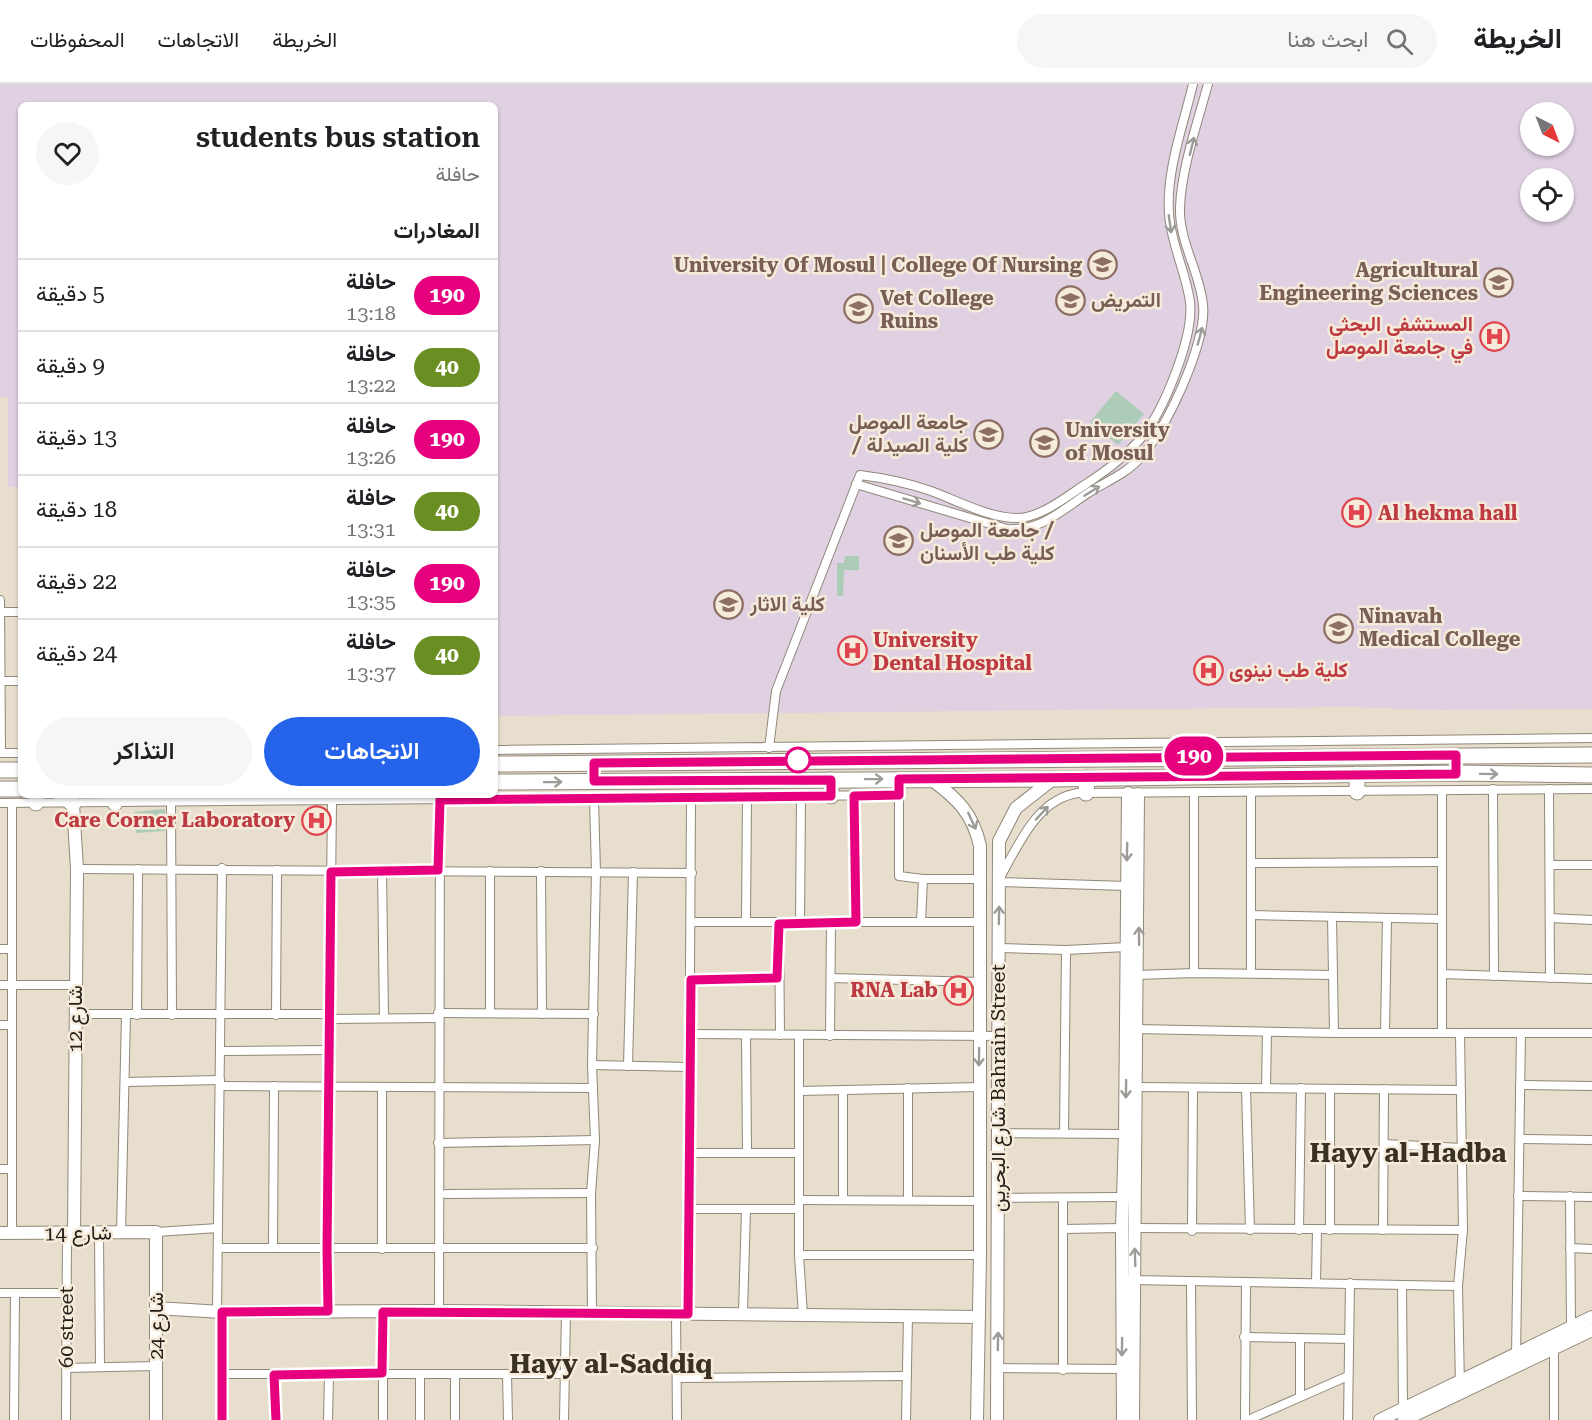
<!DOCTYPE html>
<html lang="ar">
<head>
<meta charset="utf-8">
<style>
  :root { --surface:#fff; --page:#f6f6f6; --text:#202124; --muted:#757577; --line:#e0e0e0; --accent:#2563eb }
  body { margin:0; font-family:"Roboto Serif",Vazirmatn,serif; background:var(--page); color:var(--text); direction:rtl; height:100vh; display:flex; flex-direction:column; font-size:22px; white-space:nowrap }
  * { box-sizing:border-box; margin:0 }
  p { font-size:20px; color:var(--muted) }
  .icon { flex:none; width:33px; height:33px; fill:none; stroke:currentColor; stroke-width:2; stroke-linecap:round; stroke-linejoin:round }
  .map { position:relative; flex:1; overflow:hidden; direction:ltr }
  .side { position:absolute; left:18px; top:18px; width:480px; height:696px; display:flex; flex-direction:column; background:var(--surface); border-radius:9px; box-shadow:0 2px 4px #0004; direction:rtl }
  .side>* { flex:none }
  .badge { padding:0 12px; border-radius:20px; font-size:21px; line-height:39px }
  .needle { width:39px; rotate:138deg }
  .tools { position:absolute; left:1520px; top:18px; display:grid; gap:12px }
  .tools a { display:grid; place-items:center; width:54px; height:54px; border-radius:50%; background:var(--surface); box-shadow:0 2px 4px #0004; font-size:30px }
  .map>.badge { position:absolute; translate:-50% -50%; box-shadow:0 0 0 3px #fff }
  h2 { padding:0 18px; font-size:22px; line-height:54px }
  .round { display:grid; place-items:center; flex:none; width:63px; height:63px; border-radius:32px; background:var(--page) }
  .overview { display:flex; align-items:center; justify-content:space-between; height:102px; padding:0 18px }
  h1 { font-size:28px; font-weight:600; line-height:45px }
  .action { display:flex; gap:12px; margin-top:auto; padding:12px 18px }
  .action a { flex:1; height:69px; border-radius:36px; background:var(--accent); color:#fff; font-size:24px; font-weight:600; line-height:69px; text-align:center }
  .action a+a { background:var(--page); color:var(--text) }
  ul { padding:0; list-style:none }
  li { display:flex; align-items:center; gap:18px; height:72px; padding:0 18px; border-top:2px solid var(--line) }
  li div { flex:1 }
  li b { display:block; font-size:22px }
  li em { font-style:normal }
  li .badge { min-width:66px; font-weight:700; text-align:center }
  header { display:flex; align-items:center; gap:36px; box-sizing:border-box; height:84px; padding:0 30px; background:var(--surface); border-bottom:2px solid var(--line) }
  header strong { font-size:28px }
  nav { display:flex; gap:33px; margin-inline-start:auto; font-size:21px }
  .search { width:420px; height:54px; background:var(--page); display:flex; align-items:center; gap:15px; box-sizing:border-box; padding:0 21px; border-radius:33px; color:var(--muted); font-size:22px }
  .map>svg:first-child { display:block }
  .education { fill:#dfd0e2; fill-rule:evenodd }
  .green { fill:#adccb7 }
  .lines { fill:none; stroke-linecap:round; stroke-linejoin:round }
  .street-casing { stroke:#918879; stroke-width:10 }
  .secondary-casing { stroke:#918879; stroke-width:14 }
  .highway-casing { stroke:#918879; stroke-width:17 }
  .street { stroke:#fff; stroke-width:8 }
  .secondary { stroke:#fff; stroke-width:12 }
  .highway { stroke:#fff; stroke-width:15 }
  .oneway { stroke:#9c9b98 }
  .line-casing { stroke:#fff; stroke-width:14 }
  .line { stroke:#e6007e; stroke-width:9 }
  .stop-dot { fill:#fff; stroke:#e6007e; stroke-width:3 }
  .labels { text-anchor:middle; stroke-width:5; stroke-linejoin:round; paint-order:stroke }
  .education-label { font-size:20px; font-weight:bold; fill:#785e54; stroke:#f6ebda; text-anchor:start }
  .health-label { font-size:20px; font-weight:bold; fill:#be3a42; stroke:#f6ebda; text-anchor:end }
  .street-label { font-size:20px; fill:#23201a; stroke:#f6ebda }
  .district-label { font-size:26px; font-weight:bold; fill:#393124; stroke:#f6ebda }
</style>
</head>
<body>
<header>
<strong>الخريطة</strong>
<div class="search"><svg class="icon" aria-label="search" viewBox="0 0 24 24"><circle cx="10" cy="10" r="6"/><path d="M15 15l6 6"/></svg>ابحث هنا</div>
<nav><a>الخريطة</a><a>الاتجاهات</a><a>المحفوظات</a></nav>
</header>
<div class="map">
<svg width="1592" height="1336" viewBox="0 0 1592 1336">
  <rect width="100%" height="100%" fill="#e8decd"/>
  <path class="education" d="M0,0H1592V625L1432,626L1350,623L495,632V21H21V403H8V313H0ZM1530,28H1563V62H1530ZM1530,94H1563V128H1530Z"/>
  <g class="green">
    <polygon points="1116,307 1144,330 1118,361 1090,338"/>
    <polygon points="845,472 859,472 859,486 844,486 843,512 837,512 837,479 844,479"/>
    <polygon points="165,725 165,747 136,749 134,728"/>
  </g>
  <g class="lines">
    <defs>
      <g id="street">
        <path d="M856,400L1007,445C1041,447 1061,427 1088,409C1105,398 1126,390 1140,374C1166,347 1207,258 1203,221C1200,188 1179,158 1180,124C1181,86 1198,37 1208,0"/>
        <polyline points="0,516 1,669"/>
        <polyline points="0,528 21,528"/>
        <polyline points="0,597 21,597"/>
        <path d="M769,664L776,607L860,391C884,394 908,399 931,407C958,417 989,434 1017,434C1041,434 1067,412 1086,400C1106,387 1126,372 1142,353C1164,326 1194,253 1190,218C1186,188 1171,160 1169,130C1166,87 1183,42 1193,0"/>
        <polyline points="495,666 1592,654"/>
        <polyline points="0,669 21,669"/>
        <polyline points="899,695 899,792 923,795 921,838"/>
        <polyline points="1493,705 1494,892"/>
        <polyline points="1549,705 1550,894"/>
        <polyline points="854,712 856,838"/>
        <polyline points="0,719 899,711"/>
        <polyline points="171,719 172,931"/>
        <polyline points="1252,779 1442,778"/>
        <polyline points="1550,781 1592,781"/>
        <polyline points="77,785 692,789"/>
        <polyline points="382,785 384,934"/>
        <polyline points="541,787 542,930"/>
        <polyline points="923,795 981,795"/>
        <path d="M999,795C1018,763 1036,715 1078,709L1592,705"/>
        <polyline points="999,798 1126,802"/>
        <polyline points="1251,831 1442,835"/>
        <polyline points="1332,833 1334,949"/>
        <polyline points="1550,834 1592,836"/>
        <polyline points="746,837 747,713"/>
        <polyline points="691,838 981,838"/>
        <polyline points="800,838 801,713"/>
        <polyline points="779,840 780,951"/>
        <polyline points="999,864 1066,866 1127,863"/>
        <polyline points="0,865 12,865"/>
        <polyline points="1194,889 1194,710"/>
        <polyline points="1251,889 1251,709"/>
        <polyline points="1442,890 1592,895"/>
        <polyline points="1137,891 1194,889 1333,891"/>
        <polyline points="831,894 980,898"/>
        <polyline points="691,896 777,894"/>
        <polyline points="0,901 75,901"/>
        <polyline points="438,929 594,930"/>
        <polyline points="490,929 490,787"/>
        <polyline points="76,930 328,930"/>
        <polyline points="137,931 138,785"/>
        <polyline points="276,931 277,786"/>
        <polyline points="328,935 438,934"/>
        <polyline points="0,941 12,941"/>
        <polyline points="1136,945 1334,949 1592,949"/>
        <polyline points="1385,949 1387,834"/>
        <polyline points="1442,949 1442,707"/>
        <polyline points="690,950 999,952"/>
        <polyline points="746,951 747,1069"/>
        <polyline points="799,951 799,1171 803,1231"/>
        <polyline points="830,952 831,838"/>
        <polyline points="221,967 328,966"/>
        <polyline points="592,981 689,983"/>
        <polyline points="628,982 633,788"/>
        <polyline points="125,998 220,996"/>
        <polyline points="1520,1001 1592,1002"/>
        <polyline points="220,1002 593,1004"/>
        <polyline points="1138,1003 1460,1006"/>
        <polyline points="1246,1004 1250,1146"/>
        <polyline points="1266,1004 1267,948"/>
        <polyline points="800,1007 979,1003"/>
        <polyline points="999,1049 1125,1050"/>
        <polyline points="1064,1049 1066,866"/>
        <polyline points="1521,1055 1592,1056"/>
        <polyline points="438,1059 595,1056"/>
        <polyline points="1384,1060 1462,1064"/>
        <polyline points="689,1069 799,1069"/>
        <polyline points="0,1085 12,1085"/>
        <polyline points="446,1110 591,1109"/>
        <polyline points="1518,1112 1592,1113"/>
        <polyline points="1570,1112 1571,1243"/>
        <polyline points="997,1114 1122,1113"/>
        <polyline points="843,1115 843,1006"/>
        <polyline points="908,1115 908,1004"/>
        <polyline points="799,1116 979,1117"/>
        <polyline points="689,1125 799,1125"/>
        <polyline points="1134,1144 1463,1146"/>
        <polyline points="1063,1145 1122,1144"/>
        <polyline points="1299,1146 1301,1004"/>
        <polyline points="1330,1146 1330,1005"/>
        <polyline points="1383,1146 1384,1005"/>
        <polyline points="1192,1147 1193,1004"/>
        <polyline points="121,1148 126,931"/>
        <polyline points="156,1148 218,1144"/>
        <polyline points="99,1149 100,1283"/>
        <polyline points="12,1150 12,719"/>
        <polyline points="218,1164 593,1164"/>
        <polyline points="273,1164 274,1002"/>
        <polyline points="1570,1164 1592,1165"/>
        <polyline points="382,1165 382,1003"/>
        <polyline points="799,1171 980,1171"/>
        <polyline points="1131,1196 1458,1202"/>
        <polyline points="1191,1199 1192,1336"/>
        <polyline points="1316,1199 1317,1146"/>
        <polyline points="1402,1201 1403,1326"/>
        <polyline points="0,1209 66,1209"/>
        <polyline points="329,1227 327,1165 332,717"/>
        <polyline points="439,1227 440,716"/>
        <polyline points="217,1228 222,784"/>
        <polyline points="592,1228 591,1109 595,1056 592,981 596,788 594,715"/>
        <polyline points="676,1229 677,1336"/>
        <polyline points="743,1229 746,1125"/>
        <polyline points="688,1230 691,714"/>
        <polyline points="1244,1253 1349,1255"/>
        <polyline points="1554,1264 1554,1336"/>
        <polyline points="1516,1272 1521,949"/>
        <polyline points="66,1284 156,1282"/>
        <polyline points="997,1284 1122,1285"/>
        <polyline points="1063,1286 1063,1114"/>
        <polyline points="222,1290 565,1290"/>
        <polyline points="507,1290 508,1336"/>
        <polyline points="275,1291 276,1336"/>
        <polyline points="420,1291 420,1336"/>
        <polyline points="678,1294 907,1292"/>
        <polyline points="1460,1302 1458,1202 1463,1146 1460,949"/>
        <polyline points="1300,1311 1300,1254"/>
        <polyline points="14,1336 15,1209"/>
        <polyline points="66,1336 67,1150"/>
        <polyline points="222,1336 222,1228"/>
        <polyline points="328,1336 329,1291"/>
        <polyline points="383,1336 383,1229"/>
        <polyline points="455,1336 455,1290"/>
        <polyline points="564,1336 566,1228"/>
        <polyline points="906,1336 908,1232"/>
        <polyline points="1245,1336 1246,1199"/>
        <polyline points="1248,1336 1348,1292"/>
        <polyline points="1348,1336 1350,1199"/>
      </g>
      <g id="secondary">
        <path d="M932,696C958,715 973,730 980,762V1171L977,1336"/>
        <polyline points="73,720 77,785 74,1150"/>
        <polyline points="0,1149 156,1148 156,1336"/>
        <polyline points="156,1224 222,1228 439,1227 979,1233"/>
        <polyline points="997,1336 999,757 1016,724 1053,695"/>
        <polyline points="1123,1336 1122,1144 1125,1050 1128,709"/>
        <polyline points="1133,1336 1138,710"/>
        <polyline points="1380,1336 1592,1233"/>
        <polyline points="1404,1336 1592,1246"/>
      </g>
      <g id="highway">
        <polyline points="495,680 1592,671"/>
        <polyline points="0,686 21,686"/>
        <polyline points="1357,690 1357,708"/>
        <polyline points="495,698 1053,695 1456,689 1592,691"/>
        <polyline points="0,705 21,705"/>
        <polyline points="1086,709 1087,694"/>
        <polyline points="36,711 36,719"/>
        <polyline points="61,711 73,720"/>
        <polyline points="831,712 831,696"/>
        <polyline points="115,719 115,711"/>
      </g>
    </defs>
    <use href="#street" class="street-casing"/>
    <use href="#secondary" class="secondary-casing"/>
    <use href="#highway" class="highway-casing"/>
    <use href="#street" class="street"/>
    <use href="#secondary" class="secondary"/>
    <use href="#highway" class="highway"/>
  </g>
  <defs><path id="oneway-shaft" d="M-6 0H5M1.5-3L5.5 0L1.5 3" fill="none" stroke-width="1.6" stroke-linecap="round" stroke-linejoin="round" transform="scale(1.5)"/></defs>
  <g class="oneway">
    <use href="#oneway-shaft" transform="translate(1192 62) rotate(-76)"/>
    <use href="#oneway-shaft" transform="translate(1170 140) rotate(82)"/>
    <use href="#oneway-shaft" transform="translate(1200 252) rotate(-75)"/>
    <use href="#oneway-shaft" transform="translate(1092 407) rotate(-32)"/>
    <use href="#oneway-shaft" transform="translate(912 417) rotate(17)"/>
    <use href="#oneway-shaft" transform="translate(1489 690) rotate(1)"/>
    <use href="#oneway-shaft" transform="translate(874 695) rotate(-1)"/>
    <use href="#oneway-shaft" transform="translate(553 698) rotate(-1)"/>
    <use href="#oneway-shaft" transform="translate(1042 729) rotate(-47)"/>
    <use href="#oneway-shaft" transform="translate(972 737) rotate(65)"/>
    <use href="#oneway-shaft" transform="translate(1127 768) rotate(91)"/>
    <use href="#oneway-shaft" transform="translate(999 831) rotate(-89)"/>
    <use href="#oneway-shaft" transform="translate(1139 852) rotate(-91)"/>
    <use href="#oneway-shaft" transform="translate(979 973) rotate(91)"/>
    <use href="#oneway-shaft" transform="translate(1126 1005) rotate(91)"/>
    <use href="#oneway-shaft" transform="translate(1135 1173) rotate(-92)"/>
    <use href="#oneway-shaft" transform="translate(998 1257) rotate(-89)"/>
    <use href="#oneway-shaft" transform="translate(1122 1263) rotate(91)"/>
  </g>
  <g class="lines">
    <defs>
      <polyline id="line" points="222,1336 222,1228 328,1227 327,1165 331,788 438,786 440,716 831,712 831,696 594,697 594,679 1456,671 1456,690 899,695 899,711 854,712 856,838 779,840 777,894 691,896 688,1230 383,1228 382,1289 274,1291 276,1336"/>
    </defs>
    <use href="#line" class="line-casing"/>
    <use href="#line" class="line"/>
  </g>
  <defs>
    <symbol id="university-ring" viewBox="-11 -11 22 22"><circle r="9.5" fill="#f6ebda" stroke="#8d6e63" stroke-width="1.5"/><path d="M0-5L7-2L0 1L-7-2ZM-4 1L0 2.5L4 1V4Q0 6-4 4Z" fill="#8d6e63"/></symbol>
    <symbol id="hospital-ring" viewBox="-11 -11 22 22"><circle r="9.5" fill="#f6ebda" stroke="#e0444e" stroke-width="1.5"/><path d="M-5-5h3v3.5h4V-5h3V5h-3V1.5h-4V5h-3Z" fill="#e0444e"/></symbol>
  </defs>
  <g fill-rule="evenodd">
    <use href="#university-ring" x="1086" y="164" width="33" height="33"/>
    <use href="#university-ring" x="1482" y="182" width="33" height="33"/>
    <use href="#university-ring" x="1054" y="200" width="33" height="33"/>
    <use href="#university-ring" x="842" y="208" width="33" height="33"/>
    <use href="#hospital-ring" x="1478" y="236" width="33" height="33"/>
    <use href="#university-ring" x="972" y="334" width="33" height="33"/>
    <use href="#university-ring" x="1028" y="342" width="33" height="33"/>
    <use href="#hospital-ring" x="1340" y="412" width="33" height="33"/>
    <use href="#university-ring" x="882" y="440" width="33" height="33"/>
    <use href="#university-ring" x="712" y="504" width="33" height="33"/>
    <use href="#university-ring" x="1322" y="528" width="33" height="33"/>
    <use href="#hospital-ring" x="836" y="550" width="33" height="33"/>
    <use href="#hospital-ring" x="1192" y="570" width="33" height="33"/>
    <use href="#hospital-ring" x="300" y="720" width="33" height="33"/>
    <use href="#hospital-ring" x="942" y="890" width="33" height="33"/>
  </g>
  <circle class="stop-dot" cx="798" cy="676" r="12"/>
  <g class="labels">
    <g class="education-label">
      <text x="1082" y="188" text-anchor="end">University Of Mosul | College Of Nursing</text>
      <text x="1478" y="193" text-anchor="end">Agricultural<tspan x="1478" dy="23">Engineering Sciences</tspan></text>
      <text x="880" y="221">Vet College<tspan x="880" dy="23">Ruins</tspan></text>
      <text x="1091" y="223">التمريض</text>
      <text x="968" y="345" text-anchor="end">جامعة الموصل<tspan x="968" dy="23">/ كلية الصيدلة</tspan></text>
      <text x="1065" y="353">University<tspan x="1065" dy="23">of Mosul</tspan></text>
      <text x="920" y="453">جامعة الموصل /<tspan x="920" dy="23">كلية طب الأسنان</tspan></text>
      <text x="750" y="527">كلية الاثار</text>
      <text x="1359" y="539">Ninavah<tspan x="1359" dy="23">Medical College</tspan></text>
    </g>
    <g class="health-label">
      <text x="1473" y="247">المستشفى البحثي<tspan x="1473" dy="23">في جامعة الموصل</tspan></text>
      <text x="1378" y="436" text-anchor="start">Al hekma hall</text>
      <text x="873" y="563" text-anchor="start">University<tspan x="873" dy="23">Dental Hospital</tspan></text>
      <text x="1229" y="593" text-anchor="start">كلية طب نينوى</text>
      <text x="295" y="743">Care Corner Laboratory</text>
      <text x="938" y="913">RNA Lab</text>
    </g>
    <g class="street-label">
      <text transform="translate(75 935) rotate(-90)" y="7">شارع 12</text>
      <text transform="translate(998 1004) rotate(-90)" y="7">شارع البحرين Bahrain Street</text>
      <text transform="translate(78 1149) rotate(-1)" y="7">شارع 14</text>
      <text transform="translate(156 1242) rotate(-90)" y="7">شارع 24</text>
      <text transform="translate(66 1243) rotate(-90)" y="7">60 street</text>
    </g>
    <g class="district-label">
      <text x="1408" y="1078">Hayy al-Hadba</text>
      <text x="611" y="1289">Hayy al-Saddiq</text>
    </g>
  </g>
</svg>
<div class="tools">
<a><svg class="needle" viewBox="-14 -14 28 28"><path d="M0-13l5 13h-10z" fill="#e53935"/><path d="M0 13l5-13h-10z" fill="#757577"/></svg></a>
<a><svg class="icon" aria-label="locate" viewBox="0 0 24 24"><circle cx="12" cy="12" r="6"/><path d="M12 2v4M12 18v4M2 12h4M18 12h4"/></svg></a>
</div>
<b class="badge" style="left:1194px;top:672px;background:#e6007e;color:#fff">190</b>
<section class="side">
<div class="overview"><div><h1>students bus station</h1><p>حافلة</p></div><a class="round"><svg class="icon" aria-label="heart" viewBox="0 0 24 24"><path d="M12 20l-8-8c-3-5 5-10 8-4 3-6 11-1 8 4z"/></svg></a></div>
<h2>المغادرات</h2>
<ul>
<li><span class="badge" style="background:#e6007e;color:#fff">190</span><div><b>حافلة</b><p>13:18</p></div><em>5 دقيقة</em></li>
<li><span class="badge" style="background:#6b8e23;color:#fff">40</span><div><b>حافلة</b><p>13:22</p></div><em>9 دقيقة</em></li>
<li><span class="badge" style="background:#e6007e;color:#fff">190</span><div><b>حافلة</b><p>13:26</p></div><em>13 دقيقة</em></li>
<li><span class="badge" style="background:#6b8e23;color:#fff">40</span><div><b>حافلة</b><p>13:31</p></div><em>18 دقيقة</em></li>
<li><span class="badge" style="background:#e6007e;color:#fff">190</span><div><b>حافلة</b><p>13:35</p></div><em>22 دقيقة</em></li>
<li><span class="badge" style="background:#6b8e23;color:#fff">40</span><div><b>حافلة</b><p>13:37</p></div><em>24 دقيقة</em></li>
</ul>
<div class="action"><a>الاتجاهات</a><a>التذاكر</a></div>
</section>
</div>
</body>
</html>
